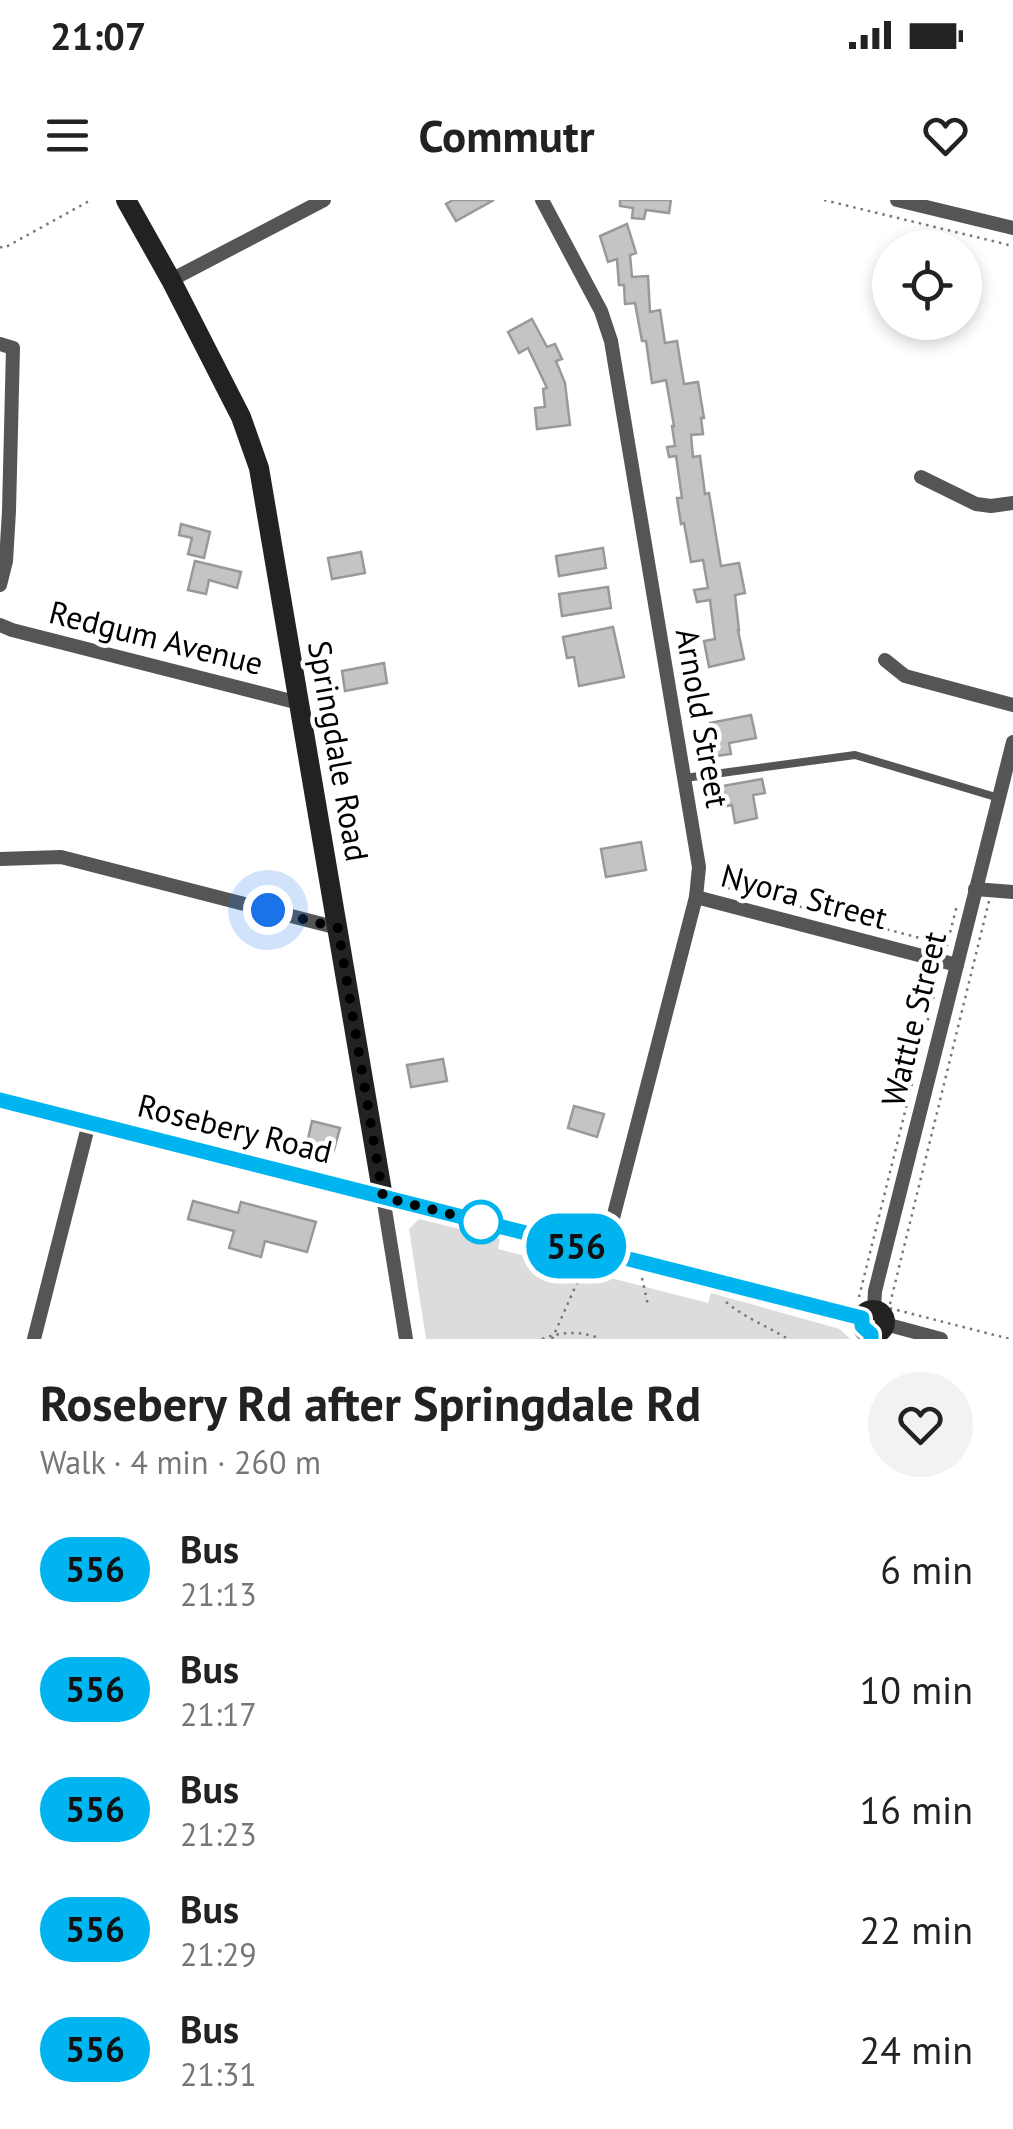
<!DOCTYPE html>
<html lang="en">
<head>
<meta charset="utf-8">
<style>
  :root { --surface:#fff; --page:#f2f2f2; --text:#222; --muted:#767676 }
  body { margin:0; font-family:"PT Sans",sans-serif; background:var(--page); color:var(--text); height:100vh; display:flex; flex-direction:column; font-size:38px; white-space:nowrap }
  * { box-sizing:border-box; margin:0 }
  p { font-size:32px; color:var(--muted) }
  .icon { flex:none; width:55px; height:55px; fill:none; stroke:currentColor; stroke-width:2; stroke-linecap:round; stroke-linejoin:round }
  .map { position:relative; height:1139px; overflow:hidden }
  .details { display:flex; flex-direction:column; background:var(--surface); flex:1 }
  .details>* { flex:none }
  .badge { padding:0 20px; border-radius:32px; font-size:35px; line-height:65px }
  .buttons { position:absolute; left:872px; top:30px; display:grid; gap:20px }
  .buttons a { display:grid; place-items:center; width:110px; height:110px; border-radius:50%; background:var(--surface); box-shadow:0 5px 15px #0003; font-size:50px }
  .you { position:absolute; width:50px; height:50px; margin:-25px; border:8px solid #fff; border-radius:50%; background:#1a73e8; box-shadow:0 0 0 15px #1a73e833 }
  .map>.badge { position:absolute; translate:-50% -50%; box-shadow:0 0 0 5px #fff }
  .round { display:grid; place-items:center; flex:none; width:105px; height:105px; border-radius:52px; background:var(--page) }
  .summary { display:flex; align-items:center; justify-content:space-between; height:170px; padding:0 40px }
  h1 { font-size:48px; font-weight:800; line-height:75px }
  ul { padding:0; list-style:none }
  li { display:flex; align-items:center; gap:30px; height:120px; padding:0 40px }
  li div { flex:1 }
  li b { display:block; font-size:38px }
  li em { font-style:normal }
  li .badge { min-width:110px; font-weight:700; text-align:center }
  .status { display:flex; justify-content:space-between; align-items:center; height:70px; padding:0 50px; background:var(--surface); direction:ltr }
  .status svg { height:28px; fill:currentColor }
  header { display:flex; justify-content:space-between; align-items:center; height:130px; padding:0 40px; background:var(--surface); font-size:45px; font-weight:800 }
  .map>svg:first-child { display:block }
  .green { fill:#dcdcdc }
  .building { fill:#c4c4c4; stroke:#999; stroke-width:2.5 }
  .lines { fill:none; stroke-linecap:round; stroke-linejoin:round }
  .path { stroke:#777; stroke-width:2.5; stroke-dasharray:2.5 5; stroke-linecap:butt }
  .lane { stroke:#555; stroke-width:8 }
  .street { stroke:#555; stroke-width:14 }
  .secondary { stroke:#222; stroke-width:20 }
  .line-casing { stroke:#fff; stroke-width:22 }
  .line { stroke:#00b5ef; stroke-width:15 }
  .walk { stroke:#000; stroke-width:10; stroke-dasharray:0 18 }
  .stop-dot { fill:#fff; stroke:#00b5ef; stroke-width:5 }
  .labels { text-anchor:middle; stroke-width:9; stroke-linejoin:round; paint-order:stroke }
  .street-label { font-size:32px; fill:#000; stroke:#fff }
</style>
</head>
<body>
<div class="status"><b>21:07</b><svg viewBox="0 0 49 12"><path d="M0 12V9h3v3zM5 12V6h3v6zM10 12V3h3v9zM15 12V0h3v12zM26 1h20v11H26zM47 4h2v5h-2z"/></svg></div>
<header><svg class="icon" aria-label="menu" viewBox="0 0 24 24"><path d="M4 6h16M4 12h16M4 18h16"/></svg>Commutr<svg class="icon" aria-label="heart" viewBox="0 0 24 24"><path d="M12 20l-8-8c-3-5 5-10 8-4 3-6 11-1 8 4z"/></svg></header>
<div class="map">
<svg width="1013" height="1139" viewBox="0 0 1013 1139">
  <rect width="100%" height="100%" fill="#fff"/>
  <polygon class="green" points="419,1019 500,1039 498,1049 708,1103 711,1093 840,1129 850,1139 426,1139 409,1029"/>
  <g class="building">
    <polygon points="453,0 494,0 456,21 446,4"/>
    <polygon points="620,0 671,0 669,13 646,10 644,19 632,18 633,8 620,6"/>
    <polygon points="627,24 636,53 630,55 632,77 648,76 650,112 660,110 665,143 677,141 684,184 698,182 704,218 701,218 703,234 691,235 693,257 700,256 705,294 709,293 721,366 739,363 745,393 735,395 739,430 738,430 744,459 709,467 704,441 715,439 710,400 697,402 694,390 708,388 703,360 691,362 684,323 681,324 677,298 682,298 676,256 669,257 667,247 675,246 672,226 674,226 666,180 652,183 646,141 642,141 635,103 625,104 624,85 619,85 617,59 608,62 600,36"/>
    <polygon points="532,119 547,147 555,144 562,159 556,161 565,183 570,225 537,229 535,208 545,207 543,189 547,188 528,148 519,153 508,132"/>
    <polygon points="181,324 210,332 204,358 188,354 192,338 179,335"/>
    <polygon points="603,348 606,368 559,376 556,356"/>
    <polygon points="361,352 365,373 332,379 328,358"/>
    <polygon points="195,361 241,372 237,388 209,380 206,394 188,390"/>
    <polygon points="608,387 611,408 562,416 559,394"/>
    <polygon points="613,427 624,477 579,486 574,457 567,458 563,437"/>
    <polygon points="384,463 387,483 345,491 342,471"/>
    <polygon points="751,515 756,538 729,543 731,554 716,556 710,523"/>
    <polygon points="762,579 765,593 753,595 757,618 735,623 732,605 727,606 723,586"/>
    <polygon points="641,642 646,670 606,677 601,649"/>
    <polygon points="443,859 447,881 411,887 407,865"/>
    <polygon points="574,906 604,914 597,937 568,928"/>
    <polygon points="312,921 340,928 334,950 307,943"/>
    <polygon points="193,1001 238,1013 241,1002 316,1022 307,1052 265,1041 261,1057 229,1048 234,1031 188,1019"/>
  </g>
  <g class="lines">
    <g class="path">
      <polyline points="824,0 1013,46"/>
      <polyline points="0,47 4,48 91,0"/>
      <polyline points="720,686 947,745 957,705"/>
      <polyline points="989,701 889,1108 1010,1139"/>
      <polyline points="642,1078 648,1105"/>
      <polyline points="859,1097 938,779 934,774"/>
      <path d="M726,1102C745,1118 767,1126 788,1139"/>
      <path d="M542,1139C560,1132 578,1131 596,1137"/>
      <polyline points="552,1139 585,1065"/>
    </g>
    <polyline class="lane" points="685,578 855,555 999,598"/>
    <g class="street">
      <polyline points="542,0 601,111 611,141 699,667 696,697 604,1053"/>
      <polyline points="897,0 1013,28"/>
      <polyline points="171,80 324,0"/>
      <polyline points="0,144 13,148 9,311 6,361 0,385"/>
      <polyline points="921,277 976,304 991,306 1013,303"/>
      <polyline points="0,425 12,430 299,503"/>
      <polyline points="885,460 905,476 1013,505"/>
      <polyline points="0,659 61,657 338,728"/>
      <polyline points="975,689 1013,692"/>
      <polyline points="696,697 957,765"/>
      <polyline points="0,900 383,997 406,1139"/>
      <polyline points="874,1109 875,1091 1013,542"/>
      <polyline points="885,1124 941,1139"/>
      <polyline points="34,1139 89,923"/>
    </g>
    <g class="secondary">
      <polyline points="126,0 171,80 241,217 259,268 383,997 862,1118"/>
      <circle cx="873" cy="1122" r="12"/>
    </g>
  </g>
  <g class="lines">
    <defs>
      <polyline id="line" points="0,900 862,1118 862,1126 871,1134 871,1139"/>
    </defs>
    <use href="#line" class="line-casing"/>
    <use href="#line" class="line"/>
    <polyline class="walk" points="268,710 338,728 383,997 493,1025 481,1022"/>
  </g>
  <circle class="stop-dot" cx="481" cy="1022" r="20"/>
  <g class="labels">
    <g class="street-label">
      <text transform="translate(156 438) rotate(14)" y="11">Redgum Avenue</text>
      <text transform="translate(702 518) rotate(80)" y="11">Arnold Street</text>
      <text transform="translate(338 551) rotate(80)" y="11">Springdale Road</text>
      <text transform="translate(804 697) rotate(15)" y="11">Nyora Street</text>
      <text transform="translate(914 819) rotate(-76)" y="11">Wattle Street</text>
      <text transform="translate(235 929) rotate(14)" y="11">Rosebery Road</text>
    </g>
  </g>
</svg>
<div class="buttons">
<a><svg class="icon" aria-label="locate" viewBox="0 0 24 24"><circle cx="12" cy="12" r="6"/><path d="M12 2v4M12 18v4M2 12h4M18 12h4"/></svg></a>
</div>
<div class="you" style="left:268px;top:710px"></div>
<b class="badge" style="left:576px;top:1046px;background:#00b5ef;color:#111">556</b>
</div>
<section class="details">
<div class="summary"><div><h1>Rosebery Rd after Springdale Rd</h1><p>Walk · 4 min · 260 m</p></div><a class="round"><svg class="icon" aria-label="heart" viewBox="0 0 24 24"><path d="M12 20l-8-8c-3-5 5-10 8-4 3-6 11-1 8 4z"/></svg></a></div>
<ul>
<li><span class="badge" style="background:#00b5ef;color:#111">556</span><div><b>Bus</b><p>21:13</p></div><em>6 min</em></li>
<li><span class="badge" style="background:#00b5ef;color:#111">556</span><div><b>Bus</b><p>21:17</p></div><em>10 min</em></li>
<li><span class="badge" style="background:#00b5ef;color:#111">556</span><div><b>Bus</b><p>21:23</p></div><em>16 min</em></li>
<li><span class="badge" style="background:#00b5ef;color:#111">556</span><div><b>Bus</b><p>21:29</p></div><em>22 min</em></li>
<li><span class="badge" style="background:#00b5ef;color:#111">556</span><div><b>Bus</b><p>21:31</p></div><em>24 min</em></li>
</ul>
</section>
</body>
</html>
